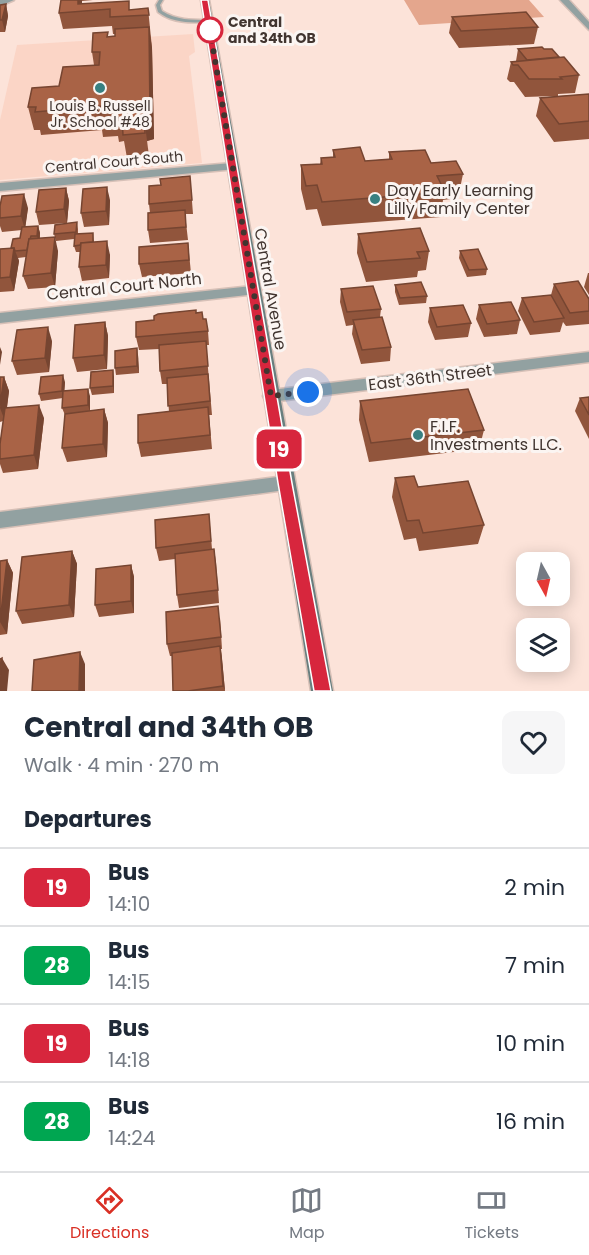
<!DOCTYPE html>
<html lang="en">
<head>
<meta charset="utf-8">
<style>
  :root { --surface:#fff; --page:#f6f6f7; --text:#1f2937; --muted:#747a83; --line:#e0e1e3; --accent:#d93025 }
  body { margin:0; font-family:Poppins,sans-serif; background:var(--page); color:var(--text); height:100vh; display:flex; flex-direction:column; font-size:22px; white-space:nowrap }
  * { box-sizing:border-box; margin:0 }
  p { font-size:20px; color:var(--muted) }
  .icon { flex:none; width:33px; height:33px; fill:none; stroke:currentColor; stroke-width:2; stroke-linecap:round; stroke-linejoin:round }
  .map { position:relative; height:691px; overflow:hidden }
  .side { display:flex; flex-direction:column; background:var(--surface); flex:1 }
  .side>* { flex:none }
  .badge { padding:0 12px; border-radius:9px; font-size:21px; line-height:39px }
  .needle { width:39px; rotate:172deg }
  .fabs { position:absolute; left:516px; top:552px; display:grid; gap:12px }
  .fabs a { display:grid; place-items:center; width:54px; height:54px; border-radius:12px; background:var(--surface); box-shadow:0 3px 15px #0003; font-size:30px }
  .you { position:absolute; width:30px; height:30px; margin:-15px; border:4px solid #fff; border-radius:50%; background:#1a73e8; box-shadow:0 0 0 9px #1a73e833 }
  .map>.badge { position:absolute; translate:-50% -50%; box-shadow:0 0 0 3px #fff }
  h2 { padding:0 24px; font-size:22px; line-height:54px }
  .round { display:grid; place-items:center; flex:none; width:63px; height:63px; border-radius:12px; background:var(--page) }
  .overview { display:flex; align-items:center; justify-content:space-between; height:102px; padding:0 24px }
  h1 { font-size:28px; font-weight:700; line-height:45px }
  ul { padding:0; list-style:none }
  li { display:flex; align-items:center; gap:18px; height:78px; padding:0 24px; border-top:2px solid var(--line) }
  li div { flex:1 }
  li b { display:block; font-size:22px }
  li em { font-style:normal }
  li .badge { min-width:66px; font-weight:700; text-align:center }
  .dock { display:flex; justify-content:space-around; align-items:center; height:84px; border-top:2px solid var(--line); background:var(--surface); font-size:16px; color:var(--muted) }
  .dock a { display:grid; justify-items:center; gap:3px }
  .dock .on { color:var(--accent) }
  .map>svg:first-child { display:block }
  .built { fill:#fbd5c6 }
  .green { fill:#e4a68d }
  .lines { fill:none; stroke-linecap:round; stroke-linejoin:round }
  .service-casing { stroke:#d7c0b7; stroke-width:3 }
  .minor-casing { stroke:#d7c0b7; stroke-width:3 }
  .tertiary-casing { stroke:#d7c0b7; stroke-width:3 }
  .secondary-casing { stroke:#d7c0b7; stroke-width:3 }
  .service { fill:#92a1a1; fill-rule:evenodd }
  .minor { fill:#92a1a1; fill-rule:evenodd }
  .tertiary { fill:#92a1a1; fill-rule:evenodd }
  .secondary { fill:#687e7e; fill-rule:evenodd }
  .wall { fill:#91553c }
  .shaded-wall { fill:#764531 }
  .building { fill:#a96346; stroke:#764531; stroke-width:1.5 }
  .line { fill:#d7263d; stroke:#fff; stroke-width:1.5 }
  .walk { stroke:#413530; stroke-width:6; stroke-dasharray:0 10.8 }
  .stop-dot { fill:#fff; stroke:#d7263d; stroke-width:3 }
  .poi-dot { fill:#388081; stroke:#fbf5f2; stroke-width:2 }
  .labels { text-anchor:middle; stroke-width:6; stroke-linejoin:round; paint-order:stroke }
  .far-stop-label { font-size:14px; font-weight:bold; fill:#413530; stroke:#fbf5f2; text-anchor:start }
  .far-poi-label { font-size:14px; fill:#413530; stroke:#fbf5f2 }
  .far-street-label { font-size:14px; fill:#413530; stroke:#fbf5f2 }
  .poi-label { font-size:16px; fill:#413530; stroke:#fbf5f2; text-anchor:start }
  .street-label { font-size:16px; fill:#413530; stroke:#fbf5f2 }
</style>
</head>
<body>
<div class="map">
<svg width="589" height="691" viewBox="0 0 589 691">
  <rect width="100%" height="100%" fill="#fce3d9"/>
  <polygon class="built" points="193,34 195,52 189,56 202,163 0,180 0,120 17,45"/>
  <polygon class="green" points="404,0 529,0 544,17 419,25"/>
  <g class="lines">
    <defs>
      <path id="service" d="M159,0H163L160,5L162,11C176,20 192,20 208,20L210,21L208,22C190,23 172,23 158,12L156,5Z"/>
      <g id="minor">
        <polygon points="232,163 238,167 236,169 0,191 0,183"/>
        <polygon points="252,286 257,288 259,291 257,294 0,323 0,313"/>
        <polygon points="589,352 589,362 271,402 265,400 263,396 265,392 271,390"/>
        <polygon points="285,476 291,478 294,483 291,488 285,490 0,528 0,512"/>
      </g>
      <g id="tertiary">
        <polygon points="0,0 14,0 0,6"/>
        <polygon points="560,0 569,0 589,22 589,30"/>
      </g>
      <polygon id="secondary" points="201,0 209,0 333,691 311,691"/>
    </defs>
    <use href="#service" class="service-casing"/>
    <use href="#minor" class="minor-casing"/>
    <use href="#tertiary" class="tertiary-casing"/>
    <use href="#secondary" class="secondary-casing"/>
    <use href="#service" class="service"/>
    <use href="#minor" class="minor"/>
    <use href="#tertiary" class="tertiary"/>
    <use href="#secondary" class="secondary"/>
  </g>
  <g class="wall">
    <polygon points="61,0 93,0 82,1 82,4 130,10 148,8 152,48 154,139 147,141 149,156 127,158 124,141 119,142 118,136 103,137 102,130 41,135 40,130 34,130 28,107 94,65 92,52 108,32 108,37 115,36 115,34 113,34 112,26 63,29 59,13"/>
    <polygon points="6,4 8,16 5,32 0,32 0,5"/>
    <polygon points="452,17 538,27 534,44 459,48 449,33"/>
    <polygon points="518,49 544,49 559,57 579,75 575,93 558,94 558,96 589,94 589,139 554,142 536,116 540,98 555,96 525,97 514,82 510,82 507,79 511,62 516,61"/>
    <polygon points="333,150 365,161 389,159 389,152 431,163 463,174 458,198 443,200 441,217 322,226 317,209 306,210 301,189 301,165 320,164 321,158 333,157"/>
    <polygon points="190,176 193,214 185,214 188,240 150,243 148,230 150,213 149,204 161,185"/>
    <polygon points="66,188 69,201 67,223 39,225 36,212"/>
    <polygon points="110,200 109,225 84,227 81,213"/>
    <polygon points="0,206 28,208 25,227 38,226 40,233 40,239 58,251 55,287 28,289 23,276 26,257 18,258 19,261 14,291 0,292 0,249 11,248 20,238 22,230 2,232 0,226"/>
    <polygon points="77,222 78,229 78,234 93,233 94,242 110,255 109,278 82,281 79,267 80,252 76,252 74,246 74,239 56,241 54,234"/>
    <polygon points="358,234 429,251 426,270 418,271 417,277 366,282 357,253"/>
    <polygon points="188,243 191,273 142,277 139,264"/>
    <polygon points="460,251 487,269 486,275 467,277 459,258"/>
    <polygon points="588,273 589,273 589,295 584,287"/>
    <polygon points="554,284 589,299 589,324 566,326 563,322 560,332 530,335 518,311 522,298 551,295"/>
    <polygon points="395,285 427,296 426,303 399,305 395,292"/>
    <polygon points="341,289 381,309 380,317 391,347 390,361 361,364 352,334 353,325 346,326 340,302"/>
    <polygon points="479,305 520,320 517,334 484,337 476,319"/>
    <polygon points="430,308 471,323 468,337 435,340 428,322"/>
    <polygon points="196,313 203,319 208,331 209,345 206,345 212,415 209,415 212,449 141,457 138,443 169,412 167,384 162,384 160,371 159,349 139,350 136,337 154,320"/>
    <polygon points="105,322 108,336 107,369 77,372 73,358"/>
    <polygon points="52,341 49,372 17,375 12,361"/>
    <polygon points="138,355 139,373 116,375 115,368"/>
    <polygon points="0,377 4,377 9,391 7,408 44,418 38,469 3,473 0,464 0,444 3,421 0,422"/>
    <polygon points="114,377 114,393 92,395 90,388"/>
    <polygon points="65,382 64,391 90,396 90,411 104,409 108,423 107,457 67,462 62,448 65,415 62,408 63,398 41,401 39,394"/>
    <polygon points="589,397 589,439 575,411 580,398"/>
    <polygon points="360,401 484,430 479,449 369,462 359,420"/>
    <polygon points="395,478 418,487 484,525 478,544 419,551 416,538 404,540 392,497"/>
    <polygon points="209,514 212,549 214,549 216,562 219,603 179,608 177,595 175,559 159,561 156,548"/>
    <polygon points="72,551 77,564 74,617 22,624 16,611"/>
    <polygon points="7,560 13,573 7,634 0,635 0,561"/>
    <polygon points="131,565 134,577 134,613 99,617 95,605"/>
    <polygon points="220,618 222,649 221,649 225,691 173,691 172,656 170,656 167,644"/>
  </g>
  <g class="shaded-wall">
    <polygon points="78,0 82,0 82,11 78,4"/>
    <polygon points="6,4 8,16 5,32 2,20"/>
    <polygon points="149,27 152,48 154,139 147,141 149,156 144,117"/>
    <polygon points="107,187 110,200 109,225 106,211"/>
    <polygon points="66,188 69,201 67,223 64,209"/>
    <polygon points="24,194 28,208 25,230 21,216"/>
    <polygon points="38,226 40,233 39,243 37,236"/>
    <polygon points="55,237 58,251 55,287 51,273"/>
    <polygon points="107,241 110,255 109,278 106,265"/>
    <polygon points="14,248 19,261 14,291 10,277"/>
    <polygon points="105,322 108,336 107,369 104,355"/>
    <polygon points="48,327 52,341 49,372 45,358"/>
    <polygon points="0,347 2,352 0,365"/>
    <polygon points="137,348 138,355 139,373 137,366"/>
    <polygon points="113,370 114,377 114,393 113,386"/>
    <polygon points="63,375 65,382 64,398 62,391"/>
    <polygon points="4,377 9,391 5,421 0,408"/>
    <polygon points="88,389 90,396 90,412 88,405"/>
    <polygon points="39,405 44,418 38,469 34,455"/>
    <polygon points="104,409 108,423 107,457 103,444"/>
    <polygon points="72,551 77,564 74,617 69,605"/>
    <polygon points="7,560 13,573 7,634 0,622"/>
    <polygon points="131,565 134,577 134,613 131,601"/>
    <polygon points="220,646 222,658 225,691 223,686"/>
    <polygon points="80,652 85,664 85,691 79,691"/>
    <polygon points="2,658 9,670 7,691 0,691 0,677"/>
  </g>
  <g class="building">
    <polygon points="61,0 78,0 78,4 129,1 129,10 148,8 149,15 110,17 110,9 59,13"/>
    <polygon points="6,4 2,20 0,20 0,5"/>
    <polygon points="526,12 538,27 461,31 452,17"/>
    <polygon points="149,27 150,116 144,117 145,133 123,135 122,118 115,118 115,112 99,114 104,106 35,112 36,107 28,107 32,88 59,86 63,67 99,65 100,52 92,52 93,33 108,32 107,37 115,36 115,29"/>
    <polygon points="542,47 544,49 552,49 559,57 527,60 518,49"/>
    <polygon points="564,57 579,75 560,77 562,79 529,79 518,65 513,65 511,62"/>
    <polygon points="589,94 589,121 559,124 540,98"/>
    <polygon points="360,147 365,161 392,159 389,152 425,150 431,163 456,161 463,174 437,176 445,192 322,202 317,185 306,186 301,165 322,164 321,158 335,157 333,150"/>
    <polygon points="190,176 192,200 149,204 149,186 161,185 160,179"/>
    <polygon points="107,187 106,211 81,213 83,189"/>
    <polygon points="66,188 64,209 36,212 39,190"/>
    <polygon points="24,194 21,216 0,218 0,206 2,196"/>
    <polygon points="185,210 186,227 148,230 148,213"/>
    <polygon points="77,222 76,232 54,234 55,225"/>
    <polygon points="38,226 37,236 31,236 30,239 29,239 27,250 15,251 14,248 11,248 13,239 20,238 22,227"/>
    <polygon points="420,228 429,251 417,252 420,258 367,262 358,234"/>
    <polygon points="93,233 93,242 81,243 80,245 74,246 75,234"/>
    <polygon points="55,237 51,273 23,276 29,239"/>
    <polygon points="107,241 106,265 79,267 81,243"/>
    <polygon points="188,243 189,260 139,264 139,247"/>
    <polygon points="14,248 10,277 0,278 0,249"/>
    <polygon points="478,249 487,269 469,270 460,251"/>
    <polygon points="578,281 589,299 589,311 570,313 554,284"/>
    <polygon points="421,282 427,296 400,298 395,285"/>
    <polygon points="373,286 381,309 347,312 341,289"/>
    <polygon points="551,295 564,318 534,322 522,298"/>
    <polygon points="511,302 520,320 487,324 479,305"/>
    <polygon points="463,305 471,323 437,327 430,308"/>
    <polygon points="196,310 196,313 202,312 203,319 206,319 208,331 136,337 136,322 154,320 154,316 158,314"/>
    <polygon points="382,317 391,347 362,350 353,320"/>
    <polygon points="105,322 104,355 73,358 75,325"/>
    <polygon points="48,327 45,358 12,361 17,330"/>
    <polygon points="206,341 208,366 160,371 159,345"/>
    <polygon points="137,348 137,366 115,368 115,351"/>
    <polygon points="113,370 113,386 90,388 91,372"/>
    <polygon points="208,374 210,401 168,406 167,378"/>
    <polygon points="63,375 62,391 39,394 41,377"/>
    <polygon points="0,377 4,377 0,406"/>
    <polygon points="88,389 88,405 62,408 63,391"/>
    <polygon points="468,389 484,430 371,443 360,401"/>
    <polygon points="589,397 589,415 580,398"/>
    <polygon points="39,405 34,455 0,459 0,444 5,408"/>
    <polygon points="208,407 210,435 138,443 138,415"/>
    <polygon points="104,409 103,444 62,448 65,414"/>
    <polygon points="414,476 418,487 468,481 484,525 423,533 419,520 407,521 395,478"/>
    <polygon points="209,514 211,541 156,548 155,520"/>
    <polygon points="214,549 218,590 177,595 175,554"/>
    <polygon points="72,551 69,605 16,611 22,557"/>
    <polygon points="7,560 0,622 0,561"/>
    <polygon points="131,565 131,601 95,605 96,569"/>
    <polygon points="218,606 221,637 167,644 166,612"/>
    <polygon points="220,646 223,686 188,691 173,691 172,653"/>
    <polygon points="80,652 79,691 32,691 34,660"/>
    <polygon points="2,658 0,677 0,659"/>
  </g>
  <polygon class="line" points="201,0 208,0 292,483 331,691 314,691 278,483"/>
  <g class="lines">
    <polyline class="walk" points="210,30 271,396 308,392"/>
  </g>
  <circle class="stop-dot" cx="210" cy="30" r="12"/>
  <g class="poi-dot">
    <circle cx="100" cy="88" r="6"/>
    <circle cx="375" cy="199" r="6"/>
    <circle cx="418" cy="435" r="6"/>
  </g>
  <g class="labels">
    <g class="far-stop-label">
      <text x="228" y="27">Central<tspan x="228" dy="16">and 34th OB</tspan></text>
    </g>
    <g class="far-poi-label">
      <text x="100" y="111">Louis B. Russell<tspan x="100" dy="16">Jr. School #48</tspan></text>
    </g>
    <g class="far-street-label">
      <text transform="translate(114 162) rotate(-5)" y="5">Central Court South</text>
    </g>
    <g class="poi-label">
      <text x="387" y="196">Day Early Learning<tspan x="387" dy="18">Lilly Family Center</tspan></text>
      <text x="430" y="432">F.I.F.<tspan x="430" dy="18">Investments LLC.</tspan></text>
    </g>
    <g class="street-label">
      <text transform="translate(124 286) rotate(-6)" y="6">Central Court North</text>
      <text transform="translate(271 289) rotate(80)" y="6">Central Avenue</text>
      <text transform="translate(430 377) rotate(-7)" y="6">East 36th Street</text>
    </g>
  </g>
</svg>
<div class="fabs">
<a><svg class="needle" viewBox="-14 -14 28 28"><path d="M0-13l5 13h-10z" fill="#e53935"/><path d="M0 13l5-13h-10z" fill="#747a83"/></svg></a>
<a><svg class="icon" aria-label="layers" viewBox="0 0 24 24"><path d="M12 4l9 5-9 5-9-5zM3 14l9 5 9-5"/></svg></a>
</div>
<div class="you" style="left:308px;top:392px"></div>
<b class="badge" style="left:279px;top:449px;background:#d7263d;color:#fff">19</b>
</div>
<section class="side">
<div class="overview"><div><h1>Central and 34th OB</h1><p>Walk · 4 min · 270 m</p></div><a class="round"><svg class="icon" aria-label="heart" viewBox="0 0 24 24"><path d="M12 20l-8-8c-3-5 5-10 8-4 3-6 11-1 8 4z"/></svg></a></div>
<h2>Departures</h2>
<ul>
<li><span class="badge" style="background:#d7263d;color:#fff">19</span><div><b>Bus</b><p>14:10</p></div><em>2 min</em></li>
<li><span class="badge" style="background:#00a651;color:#fff">28</span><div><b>Bus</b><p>14:15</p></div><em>7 min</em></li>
<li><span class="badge" style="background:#d7263d;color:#fff">19</span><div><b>Bus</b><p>14:18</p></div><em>10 min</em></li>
<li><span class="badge" style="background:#00a651;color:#fff">28</span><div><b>Bus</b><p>14:24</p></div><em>16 min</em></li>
</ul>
</section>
<nav class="dock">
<a class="on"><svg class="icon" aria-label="directions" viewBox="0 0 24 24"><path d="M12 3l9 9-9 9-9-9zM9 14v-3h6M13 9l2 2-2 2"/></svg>Directions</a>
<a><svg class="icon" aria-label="map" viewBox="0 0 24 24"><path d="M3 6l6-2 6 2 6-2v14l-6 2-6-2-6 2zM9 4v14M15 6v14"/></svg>Map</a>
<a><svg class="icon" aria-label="tickets" viewBox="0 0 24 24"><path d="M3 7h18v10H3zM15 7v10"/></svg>Tickets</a>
</nav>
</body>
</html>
